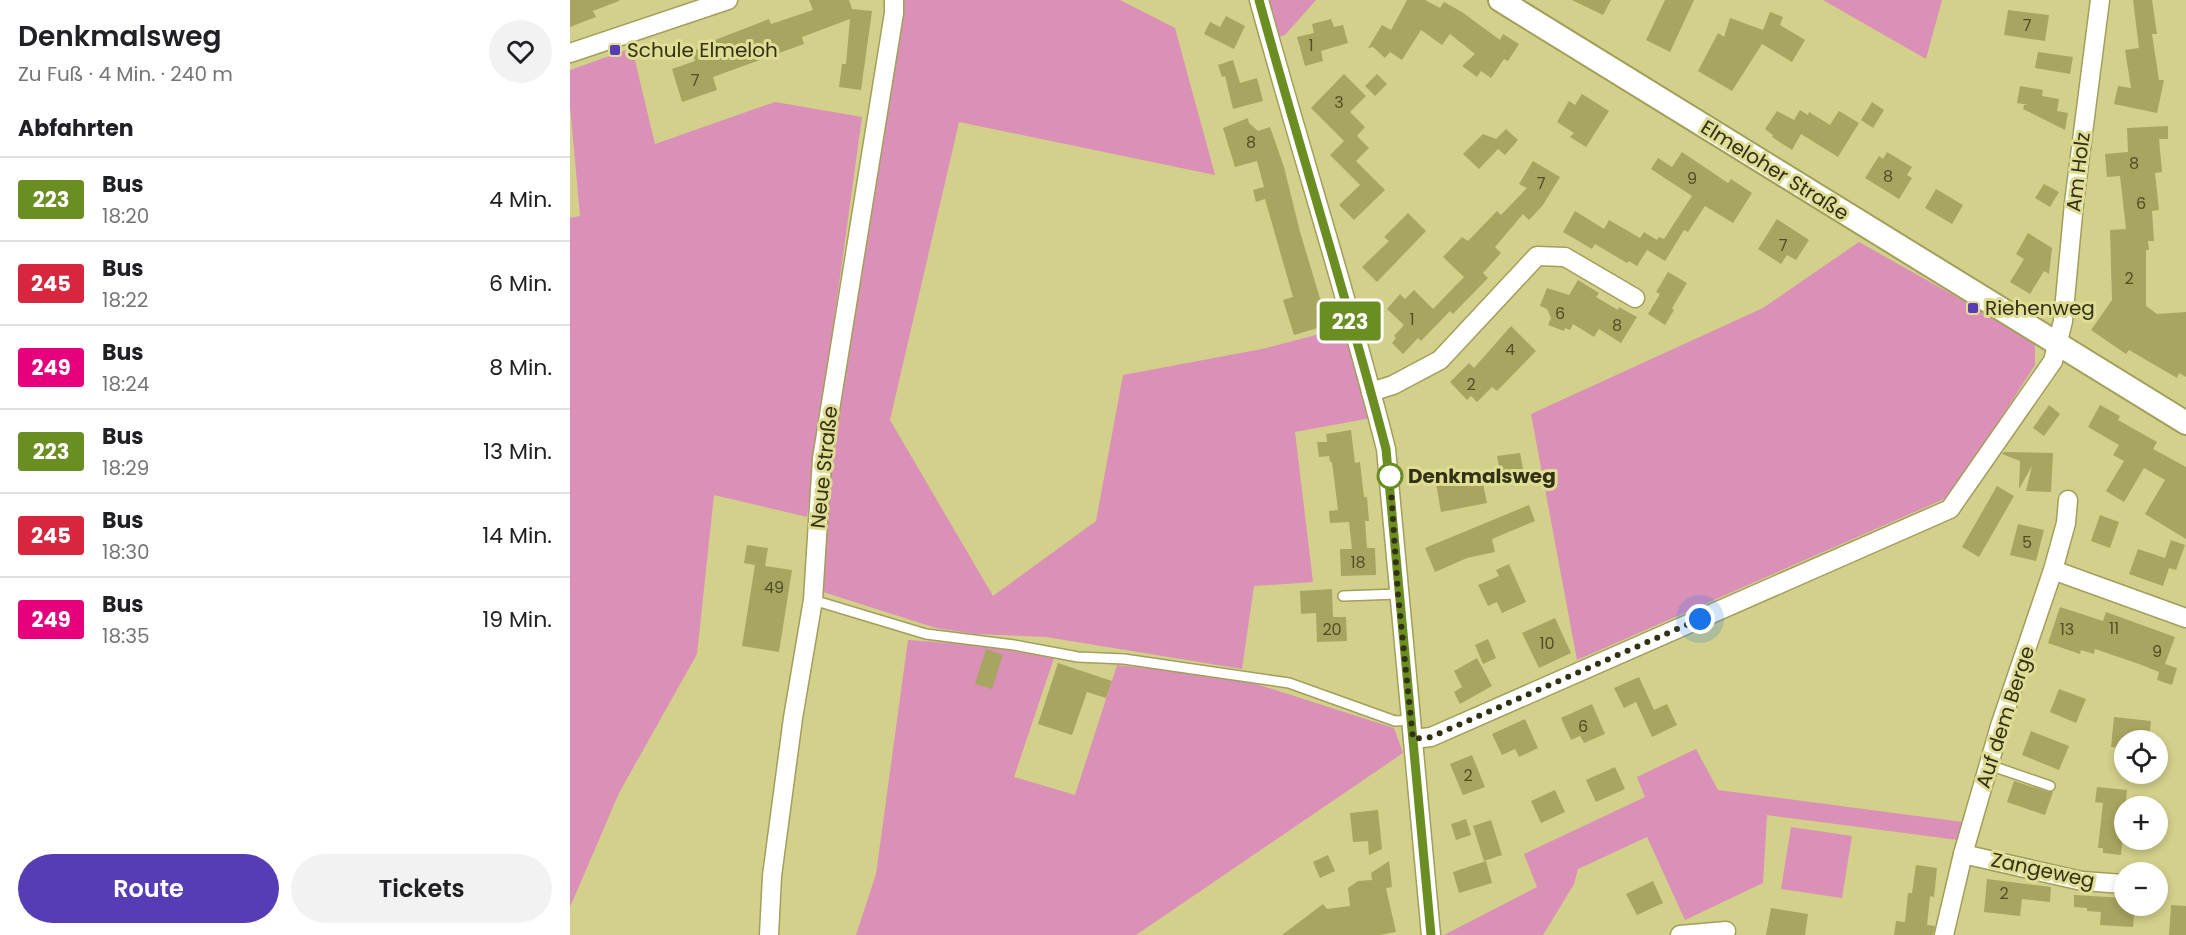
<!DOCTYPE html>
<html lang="de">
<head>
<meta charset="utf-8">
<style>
  :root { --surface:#fff; --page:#f2f2f2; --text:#202124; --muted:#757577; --line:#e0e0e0; --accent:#573db5 }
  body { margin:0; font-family:Poppins,sans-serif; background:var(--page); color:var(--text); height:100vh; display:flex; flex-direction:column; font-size:22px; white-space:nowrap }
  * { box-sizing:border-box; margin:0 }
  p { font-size:20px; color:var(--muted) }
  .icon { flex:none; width:33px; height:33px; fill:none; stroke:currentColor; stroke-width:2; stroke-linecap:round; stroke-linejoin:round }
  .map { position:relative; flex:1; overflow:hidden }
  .drawer { display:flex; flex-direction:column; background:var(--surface); width:570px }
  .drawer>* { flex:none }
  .badge { padding:0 12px; border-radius:4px; font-size:21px; line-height:39px }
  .controls { position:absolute; left:1544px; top:730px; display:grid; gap:12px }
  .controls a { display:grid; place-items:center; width:54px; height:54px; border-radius:50%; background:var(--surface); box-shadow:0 3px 9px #0003; font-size:30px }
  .you { position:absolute; width:30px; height:30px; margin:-15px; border:4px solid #fff; border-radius:50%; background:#1a73e8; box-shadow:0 0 0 9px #1a73e833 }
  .map>.badge { position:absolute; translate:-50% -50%; box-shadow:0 0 0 3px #fff }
  h2 { padding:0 18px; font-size:22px; line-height:54px }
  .round { display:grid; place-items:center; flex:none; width:63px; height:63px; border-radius:32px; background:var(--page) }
  .headline { display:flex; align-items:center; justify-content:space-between; height:102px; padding:0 18px }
  h1 { font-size:28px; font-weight:600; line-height:45px }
  .primary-button { display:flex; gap:12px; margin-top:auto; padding:12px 18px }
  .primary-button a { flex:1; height:69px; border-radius:36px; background:var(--accent); color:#fff; font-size:24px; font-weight:600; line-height:69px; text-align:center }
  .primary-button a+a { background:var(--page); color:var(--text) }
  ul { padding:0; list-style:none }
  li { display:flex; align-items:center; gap:18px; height:84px; padding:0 18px; border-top:2px solid var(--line) }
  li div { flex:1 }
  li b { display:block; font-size:22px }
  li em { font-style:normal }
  li .badge { min-width:66px; font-weight:700; text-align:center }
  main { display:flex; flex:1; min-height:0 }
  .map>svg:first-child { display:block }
  .green { fill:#db90b8 }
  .building { fill:#a8a560 }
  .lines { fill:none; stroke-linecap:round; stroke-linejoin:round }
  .service-casing { stroke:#a19f5a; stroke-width:12 }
  .minor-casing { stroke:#a19f5a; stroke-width:21 }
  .tertiary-casing { stroke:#a19f5a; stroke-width:26 }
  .service { stroke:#fff; stroke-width:9 }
  .minor { stroke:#fff; stroke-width:18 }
  .tertiary { stroke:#fff; stroke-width:22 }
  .line-casing { stroke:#fff; stroke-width:14 }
  .line { stroke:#6b8e23; stroke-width:9 }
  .walk { stroke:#323114; stroke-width:6; stroke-dasharray:0 10.8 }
  .poi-dot { fill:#573db5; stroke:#dfdd96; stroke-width:2 }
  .stop-dot { fill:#fff; stroke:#6b8e23; stroke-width:3 }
  .labels { text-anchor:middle; stroke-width:6; stroke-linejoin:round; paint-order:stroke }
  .number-label { font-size:16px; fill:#504e27 }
  .poi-label { font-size:20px; fill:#323114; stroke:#dfdd96; text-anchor:start }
  .street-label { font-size:20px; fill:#323114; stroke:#dfdd96 }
  .stop-label { font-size:20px; font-weight:bold; fill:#323114; stroke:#dfdd96; text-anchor:start }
</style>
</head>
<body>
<main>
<section class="drawer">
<div class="headline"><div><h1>Denkmalsweg</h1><p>Zu Fuß · 4 Min. · 240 m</p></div><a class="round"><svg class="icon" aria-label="heart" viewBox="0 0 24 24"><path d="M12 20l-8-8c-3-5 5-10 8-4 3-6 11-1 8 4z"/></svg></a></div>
<h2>Abfahrten</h2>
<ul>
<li><span class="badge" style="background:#6b8e23;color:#fff">223</span><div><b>Bus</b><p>18:20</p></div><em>4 Min.</em></li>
<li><span class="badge" style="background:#d7263d;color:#fff">245</span><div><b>Bus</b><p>18:22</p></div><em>6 Min.</em></li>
<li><span class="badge" style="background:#e6007e;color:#fff">249</span><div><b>Bus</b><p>18:24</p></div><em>8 Min.</em></li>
<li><span class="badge" style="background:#6b8e23;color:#fff">223</span><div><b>Bus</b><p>18:29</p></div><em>13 Min.</em></li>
<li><span class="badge" style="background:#d7263d;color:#fff">245</span><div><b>Bus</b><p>18:30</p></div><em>14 Min.</em></li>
<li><span class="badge" style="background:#e6007e;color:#fff">249</span><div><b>Bus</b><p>18:35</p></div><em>19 Min.</em></li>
</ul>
<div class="primary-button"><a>Route</a><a>Tickets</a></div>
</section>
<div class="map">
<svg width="1616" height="935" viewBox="0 0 1616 935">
  <rect width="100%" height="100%" fill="#d2d08a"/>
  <g class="green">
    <polygon points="329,0 550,0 605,28 645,175 389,122 320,420 423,596 526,521 553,375 692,349 773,328 801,418 725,432 743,582 684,586 672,669 476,637 405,634 366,628 253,592 257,464"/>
    <polygon points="697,0 746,0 715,35 708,37"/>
    <polygon points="1253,0 1372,0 1356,59"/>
    <polygon points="62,48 85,144 205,102 292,117 237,517 144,495 127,654 49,793 0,907 0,218 10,216 0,106 0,70"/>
    <polygon points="1289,242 1465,341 1465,365 1381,496 1007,660 961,414 1193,308"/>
    <polygon points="338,640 408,645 484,658 444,777 505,795 547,665 668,678 824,728 833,753 566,935 286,935 306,874"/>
    <polygon points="1126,749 1148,790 1393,822 1388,840 1197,815 1193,883 1115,920 1077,837 1008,869 1004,884 973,935 874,935 967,887 954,854 1075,797 1067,777"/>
    <polygon points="1221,827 1282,836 1272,898 1211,889"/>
  </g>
  <g class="building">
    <polygon points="0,0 49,0 49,1 23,11 26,17 0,27"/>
    <polygon points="239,0 279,0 282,9 302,11 291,90 269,87 272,64 276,64 280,19 232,37 234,44 143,77 147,90 112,102 102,69 125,61 122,51 146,43 145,40 199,19 201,24 243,10"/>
    <polygon points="837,0 855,0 870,8 874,2 892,12 930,40 933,34 949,44 938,61 934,59 921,78 911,71 907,77 892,66 905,54 880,34 872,45 851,30 832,60 820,52 815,58 803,47 798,48 812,25 821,30"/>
    <polygon points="1002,0 1041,0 1033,15"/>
    <polygon points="1095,0 1124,0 1100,52 1076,40"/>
    <polygon points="1563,0 1582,0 1587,34 1582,34 1589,80 1594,80 1587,113 1544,104 1548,86 1561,88 1555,50 1569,48"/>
    <polygon points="1438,10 1479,15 1475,41 1434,35"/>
    <polygon points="1200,12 1213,17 1210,25 1235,40 1222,62 1192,44 1162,91 1128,71 1148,33 1154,37 1160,18 1193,30"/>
    <polygon points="656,16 675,26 664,49 634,34 640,22 650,27"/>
    <polygon points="761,19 764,27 773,25 778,43 751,51 753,61 735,66 727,37 744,33 742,24"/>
    <polygon points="1468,52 1503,57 1500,74 1465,68"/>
    <polygon points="663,60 670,83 687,78 693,101 663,109 655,76 652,77 648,65"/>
    <polygon points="774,74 796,96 780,112 795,127 787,136 799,148 786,161 815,190 784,220 769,205 790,185 760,155 774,141 741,108"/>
    <polygon points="807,74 817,84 805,96 795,86"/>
    <polygon points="1450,86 1473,90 1472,96 1489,99 1487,111 1498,113 1495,130 1453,109 1454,105 1459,105 1447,103"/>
    <polygon points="1012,94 1039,111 1016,147 1000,137 1004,133 987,122 999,101 1005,105"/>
    <polygon points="1302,102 1314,110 1303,128 1291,120"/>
    <polygon points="1230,110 1238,115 1239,112 1260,125 1269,111 1289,123 1268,157 1231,134 1222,150 1202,137 1203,135 1195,129 1207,111 1224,120"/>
    <polygon points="678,118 679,123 688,131 700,127 714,167 730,232 758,325 724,335 713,300 723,297 695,199 686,202 683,190 694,187 687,161 665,167 653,128"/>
    <polygon points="1598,126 1598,139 1589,139 1592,172 1585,173 1589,210 1582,211 1584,241 1578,241 1579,250 1576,250 1576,306 1587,314 1616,312 1616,377 1609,373 1607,378 1559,350 1556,354 1521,330 1542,300 1540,230 1556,229 1550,176 1537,177 1535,154 1558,152 1557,128"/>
    <polygon points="936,129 948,140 935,155 928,149 909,169 893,154 913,134 926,139"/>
    <polygon points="1112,152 1158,183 1161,179 1182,193 1163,223 1135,206 1118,232 1114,230 1095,261 1077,250 1067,266 1059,261 1057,263 1025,244 1022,249 993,232 1005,211 1034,229 1039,220 1070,238 1074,232 1087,240 1089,237 1094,239 1122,196 1081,169 1088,158 1102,167"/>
    <polygon points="1317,152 1342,167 1337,175 1342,178 1329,199 1295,178 1309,156 1313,159"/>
    <polygon points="963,161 990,177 973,205 959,220 953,214 925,247 931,253 913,273 918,278 883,314 880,311 851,341 848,338 833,354 822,343 826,338 824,336 834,325 817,309 830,294 835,299 844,290 863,309 894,277 873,257 892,237 898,241 927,211 931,215 957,188 949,184"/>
    <polygon points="1474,184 1489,192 1480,207 1465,198"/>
    <polygon points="1366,189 1393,205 1382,224 1355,208"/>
    <polygon points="838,213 856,231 807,282 792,267 819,241 814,237"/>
    <polygon points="1207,219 1239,240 1226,260 1217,255 1211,264 1188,249"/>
    <polygon points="1458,233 1482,248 1479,274 1474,271 1460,294 1440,282 1454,259 1446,254"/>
    <polygon points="1098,272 1117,283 1102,308 1104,310 1095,325 1078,314 1090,294 1086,292"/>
    <polygon points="1008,280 1029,293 1026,297 1048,310 1049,307 1067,317 1051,343 1029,329 1024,337 1003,324 1000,330 995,328 994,331 978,325 981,318 977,309 970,306 977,288 999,295"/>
    <polygon points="941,326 966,351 927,391 922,387 907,402 901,396 897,400 880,382 899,363 904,368"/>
    <polygon points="1479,405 1490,414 1474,436 1463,428"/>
    <polygon points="1530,405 1550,416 1548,420 1587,442 1583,449 1616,467 1616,539 1575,514 1595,480 1574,468 1554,502 1536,491 1554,461 1543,455 1549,445 1518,427"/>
    <polygon points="781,430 785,463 790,462 794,497 797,497 799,521 795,521 797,548 805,548 806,575 771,576 770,549 782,549 779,522 760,523 759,511 768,510 762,462 760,462 759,456 749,457 747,442 757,442 756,434"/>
    <polygon points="1434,452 1483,453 1481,492 1456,491 1462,466 1449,489 1450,461 1432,454"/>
    <polygon points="950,453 954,474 931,478 927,456"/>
    <polygon points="890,474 891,479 911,474 917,503 871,512 865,478"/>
    <polygon points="1427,486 1444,496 1409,557 1392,547"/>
    <polygon points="959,505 965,521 922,539 925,552 897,558 865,572 855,548"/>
    <polygon points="1530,515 1549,522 1540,548 1521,541"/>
    <polygon points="1448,524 1474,530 1466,561 1440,555"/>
    <polygon points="1601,540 1615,545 1606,570 1599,568 1593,586 1559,574 1568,549 1595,558"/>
    <polygon points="177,545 198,548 195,566 222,570 209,652 172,646 185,565 174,563"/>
    <polygon points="939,564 956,602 932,613 927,602 918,606 908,585 929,576 926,570"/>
    <polygon points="762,589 763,617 776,617 777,641 747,642 746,613 731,614 730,591"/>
    <polygon points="1490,607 1533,621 1536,612 1605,637 1595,664 1607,668 1602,685 1587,680 1589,672 1569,664 1525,649 1524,654 1511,650 1510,654 1478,643"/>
    <polygon points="985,618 1001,653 969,668 952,633"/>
    <polygon points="918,639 926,658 913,664 905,645"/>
    <polygon points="416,649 433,655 422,689 405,684"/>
    <polygon points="907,658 922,686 890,704 884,692 892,687 884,671"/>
    <polygon points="488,663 542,681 536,698 517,692 502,735 468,724"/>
    <polygon points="1069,677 1084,710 1097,704 1107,725 1082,737 1066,702 1054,708 1044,688"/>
    <polygon points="1489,689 1516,699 1506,723 1480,712"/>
    <polygon points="1022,704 1035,734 1014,743 1010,736 1001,740 991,718"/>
    <polygon points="1544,717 1581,721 1579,741 1554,741 1554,748 1541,747"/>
    <polygon points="955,719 968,748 949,757 945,749 932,755 922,734"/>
    <polygon points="1461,731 1499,746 1489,770 1452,755"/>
    <polygon points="902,755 915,787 893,795 880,764"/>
    <polygon points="1045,767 1055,789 1026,802 1016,780"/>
    <polygon points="1444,781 1478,792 1483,792 1475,815 1437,802"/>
    <polygon points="1527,787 1557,790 1551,855 1533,853 1533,848 1528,848 1533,803 1525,802"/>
    <polygon points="985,790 995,812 971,823 961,801"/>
    <polygon points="808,810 812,849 799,855 798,841 783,842 780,813"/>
    <polygon points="896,819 901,835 886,840 881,824"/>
    <polygon points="921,820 932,855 914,861 903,826"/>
    <polygon points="758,855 765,871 750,878 743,862"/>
    <polygon points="819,861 822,887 816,888 826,932 809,935 712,935 753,904 757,909 780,906 778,888 788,881 802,880 801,873"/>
    <polygon points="916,861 922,883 889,893 883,872"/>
    <polygon points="1346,865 1367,868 1364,897 1360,896 1357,925 1365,926 1363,935 1324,935 1326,921 1335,922 1338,893 1342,893"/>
    <polygon points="1417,879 1481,887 1480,902 1452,899 1450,916 1414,912"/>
    <polygon points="1083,881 1093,903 1067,915 1056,894"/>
    <polygon points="1504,895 1554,898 1554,906 1565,906 1563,927 1530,925 1531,912 1517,911 1517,908 1504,907"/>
    <polygon points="1601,905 1616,906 1616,935 1599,935"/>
    <polygon points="1201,908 1238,914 1235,935 1196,935"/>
  </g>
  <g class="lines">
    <defs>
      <g id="service">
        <polyline points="773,596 828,594"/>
        <polyline points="243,600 356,634 444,645 508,657 554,659 719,683 825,721 842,720"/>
        <polyline points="1419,765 1480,786"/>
      </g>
      <g id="minor">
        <path d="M689,0C730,150 778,298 816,449L861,935"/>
        <polyline points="0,53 158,0"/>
        <polyline points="801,392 823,385 870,360 967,256 995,257 1065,298"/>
        <polyline points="1483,570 1616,618"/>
        <polyline points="843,739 861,737 1380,509 1483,361 1493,321 1504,203 1530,0"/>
        <polyline points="1393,854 1512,881 1554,884"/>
        <polyline points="199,935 202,876 223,718 243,600 252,459 324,13 324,0"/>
        <polyline points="1110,935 1156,931"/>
        <polyline points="1374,935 1393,854 1430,726 1483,570 1496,523 1498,500"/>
      </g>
      <polyline id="tertiary" points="930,0 1616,423"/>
    </defs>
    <use href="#service" class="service-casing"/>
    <use href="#minor" class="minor-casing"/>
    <use href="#tertiary" class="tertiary-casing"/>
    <use href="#service" class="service"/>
    <use href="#minor" class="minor"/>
    <use href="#tertiary" class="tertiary"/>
  </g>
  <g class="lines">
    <defs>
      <path id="line" d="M689,0C730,150 777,298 816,449L861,935"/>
    </defs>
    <use href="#line" class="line-casing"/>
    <use href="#line" class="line"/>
    <polyline class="walk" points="820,476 828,594 843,739 861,737 1130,619"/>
  </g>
  <g class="poi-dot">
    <rect x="39" y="44" width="12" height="12" rx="3"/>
    <rect x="1397" y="302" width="12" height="12" rx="3"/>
  </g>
  <circle class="stop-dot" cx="820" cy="476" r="12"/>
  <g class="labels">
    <g class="number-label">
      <text x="1457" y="31">7</text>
      <text x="741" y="51">1</text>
      <text x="125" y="86">7</text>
      <text x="769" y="108">3</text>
      <text x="681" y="148">8</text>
      <text x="1564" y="169">8</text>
      <text x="1318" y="182">8</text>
      <text x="1122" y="184">9</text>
      <text x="971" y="189">7</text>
      <text x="1571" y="209">6</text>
      <text x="1213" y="251">7</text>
      <text x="1559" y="284">2</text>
      <text x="990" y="319">6</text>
      <text x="842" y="325">1</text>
      <text x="1047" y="331">8</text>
      <text x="940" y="355">4</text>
      <text x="901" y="390">2</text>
      <text x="1457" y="548">5</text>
      <text x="788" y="568">18</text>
      <text x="204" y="593">49</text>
      <text x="1544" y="634">11</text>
      <text x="762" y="635">20</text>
      <text x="1497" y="635">13</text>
      <text x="977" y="649">10</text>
      <text x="1587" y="657">9</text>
      <text x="1013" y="732">6</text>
      <text x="898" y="781">2</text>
      <text x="1434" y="899">2</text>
    </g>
    <g class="poi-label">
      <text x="57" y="57">Schule Elmeloh</text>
      <text x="1415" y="315">Riehenweg</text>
    </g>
    <g class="street-label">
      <text transform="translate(1205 170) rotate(32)" y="7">Elmeloher Straße</text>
      <text transform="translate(1508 172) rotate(-83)" y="7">Am Holz</text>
      <text transform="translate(254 467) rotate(-84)" y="7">Neue Straße</text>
      <text transform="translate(1435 717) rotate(-72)" y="7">Auf dem Berge</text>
      <text transform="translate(1473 870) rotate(12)" y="7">Zangeweg</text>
    </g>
    <g class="stop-label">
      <text x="838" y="483">Denkmalsweg</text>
    </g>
  </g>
</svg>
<div class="controls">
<a><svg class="icon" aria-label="locate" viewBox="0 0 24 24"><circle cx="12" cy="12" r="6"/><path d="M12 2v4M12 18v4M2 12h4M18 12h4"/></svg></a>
<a>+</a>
<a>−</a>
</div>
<div class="you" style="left:1130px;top:619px"></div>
<b class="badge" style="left:780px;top:321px;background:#6b8e23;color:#fff">223</b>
</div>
</main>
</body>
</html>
